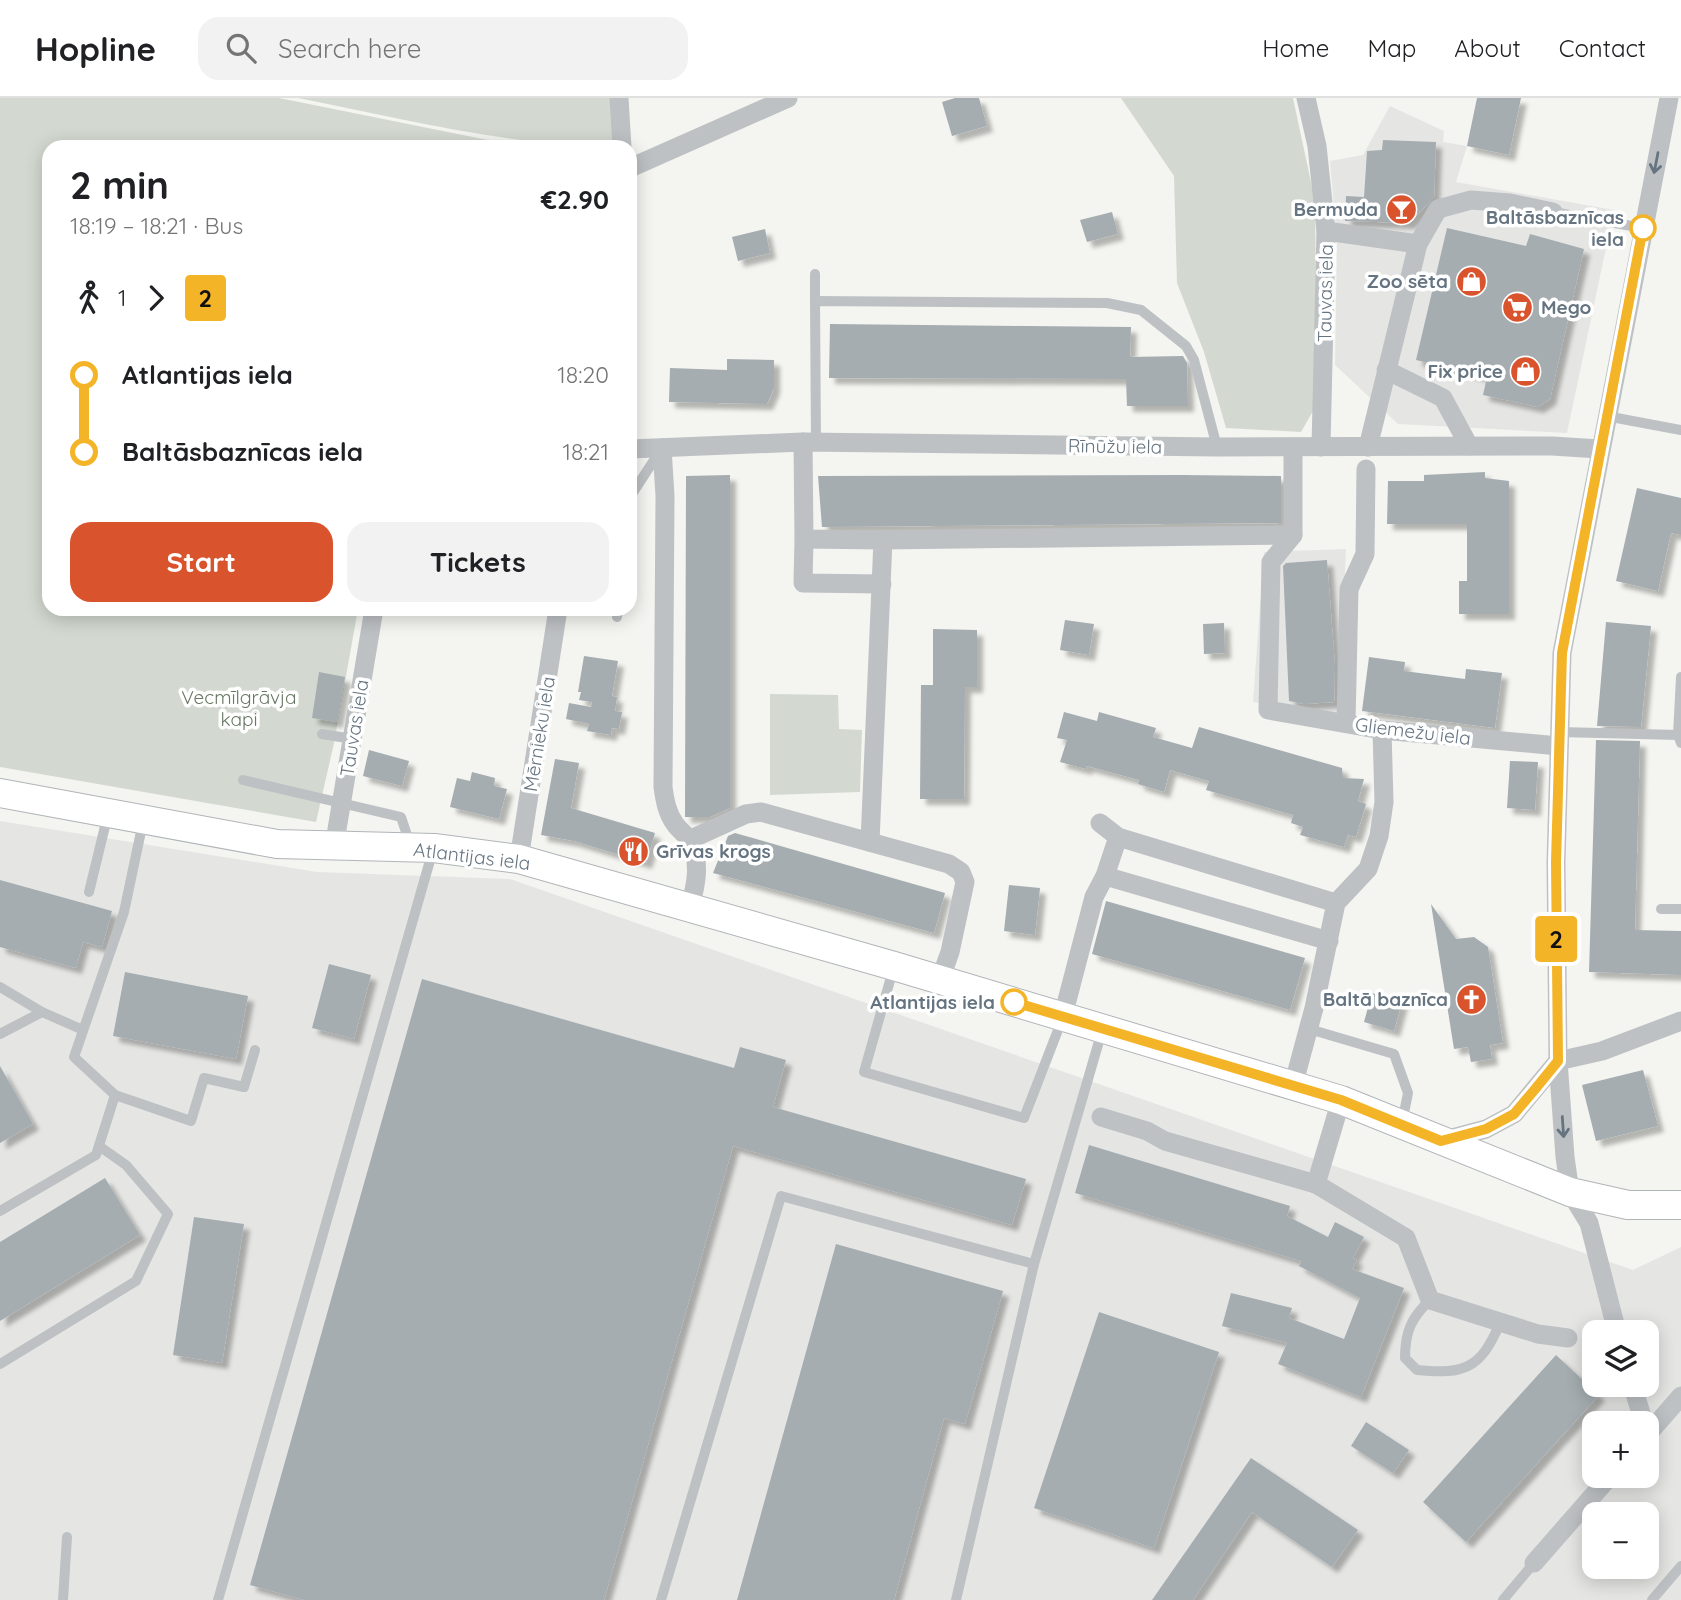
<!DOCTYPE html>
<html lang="en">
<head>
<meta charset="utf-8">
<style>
  :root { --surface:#fff; --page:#f2f2f2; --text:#202124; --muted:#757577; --line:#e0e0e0; --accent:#d9532c }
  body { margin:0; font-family:Quicksand,sans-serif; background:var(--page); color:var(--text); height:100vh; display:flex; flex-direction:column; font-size:26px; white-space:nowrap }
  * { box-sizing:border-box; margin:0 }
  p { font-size:23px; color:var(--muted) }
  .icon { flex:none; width:38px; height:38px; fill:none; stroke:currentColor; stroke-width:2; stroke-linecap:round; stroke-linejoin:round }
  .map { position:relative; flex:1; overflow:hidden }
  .side { position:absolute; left:42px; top:42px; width:595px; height:476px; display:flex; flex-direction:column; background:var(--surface); border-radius:21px; box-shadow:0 4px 18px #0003 }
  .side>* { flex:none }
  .badge { padding:0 14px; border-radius:5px; font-size:24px; line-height:46px }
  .controls { position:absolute; left:1582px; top:1222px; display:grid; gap:14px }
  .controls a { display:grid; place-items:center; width:77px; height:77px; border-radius:14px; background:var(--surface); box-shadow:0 4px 18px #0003; font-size:35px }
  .map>.badge { position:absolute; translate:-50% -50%; box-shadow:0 0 0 4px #fff }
  .legs { display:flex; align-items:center; gap:10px; height:77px; padding:0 28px; font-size:23px }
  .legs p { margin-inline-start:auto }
  .headline { display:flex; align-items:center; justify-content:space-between; height:119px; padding:0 28px }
  h1 { font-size:38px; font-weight:700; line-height:52px }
  .cta { display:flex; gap:14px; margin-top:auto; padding:14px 28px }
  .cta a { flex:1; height:80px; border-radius:21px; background:var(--accent); color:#fff; font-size:28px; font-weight:700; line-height:80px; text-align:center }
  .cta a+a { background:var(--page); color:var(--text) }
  ul { padding:0 28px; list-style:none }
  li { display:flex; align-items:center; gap:24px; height:77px; font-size:26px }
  li i { display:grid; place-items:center; width:10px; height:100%; margin:0 9px; background:currentColor }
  li i::after { content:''; width:18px; height:18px; margin:-9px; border:5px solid; border-radius:50%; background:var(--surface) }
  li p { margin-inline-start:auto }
  li:first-child i { background:linear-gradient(#0000 50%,currentColor 0) }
  li:last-child i { background:linear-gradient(currentColor 50%,#0000 0) }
  header { display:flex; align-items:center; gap:42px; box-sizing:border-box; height:98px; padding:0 35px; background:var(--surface); border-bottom:2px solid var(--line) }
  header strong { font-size:33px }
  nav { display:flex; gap:38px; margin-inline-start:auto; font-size:24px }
  .search { width:490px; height:63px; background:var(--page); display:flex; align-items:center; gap:18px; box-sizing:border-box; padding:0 24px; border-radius:21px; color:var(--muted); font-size:26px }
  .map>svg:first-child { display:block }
  .built { fill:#e5e6e4; fill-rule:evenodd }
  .green { fill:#d3d9d0 }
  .building { fill:#a5adb1; filter:url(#shadow) }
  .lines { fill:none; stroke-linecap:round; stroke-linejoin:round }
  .secondary-casing { stroke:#b0b5b9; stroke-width:30 }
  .service { stroke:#bdc1c4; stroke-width:10 }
  .minor { stroke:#bdc1c4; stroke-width:19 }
  .secondary { stroke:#fff; stroke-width:28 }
  .oneway { stroke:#657480 }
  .line-1-casing { stroke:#fff; stroke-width:16 }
  .line-1 { stroke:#f4b427; stroke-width:10 }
  .stop-1-dot { fill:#fff; stroke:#f4b427; stroke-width:3.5 }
  .labels { text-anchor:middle; stroke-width:7; stroke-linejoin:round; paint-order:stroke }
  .poi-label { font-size:19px; font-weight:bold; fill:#657480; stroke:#fff; text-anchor:end }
  .stop-label { font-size:19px; font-weight:bold; fill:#657480; stroke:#fff; text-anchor:end }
  .street-label { font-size:19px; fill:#657480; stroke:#fff }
  .park-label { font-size:19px; fill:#677863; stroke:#fff }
</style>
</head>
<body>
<header>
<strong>Hopline</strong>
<div class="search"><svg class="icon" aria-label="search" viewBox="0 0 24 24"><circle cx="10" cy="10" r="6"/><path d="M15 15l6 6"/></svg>Search here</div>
<nav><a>Home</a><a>Map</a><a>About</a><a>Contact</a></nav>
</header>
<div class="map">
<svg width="1681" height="1502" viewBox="0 0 1681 1502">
  <defs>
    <filter id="shadow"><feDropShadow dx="6" dy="6" stdDeviation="2" flood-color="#0004"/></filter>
  </defs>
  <rect width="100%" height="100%" fill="#f4f4f0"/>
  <g class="built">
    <polygon points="1390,8 1444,33 1443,44 1467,48 1456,84 1614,112 1567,335 1398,326 1335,267 1337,144 1330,63 1363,57"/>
    <polygon points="1346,451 1339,619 1253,604 1264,454"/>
    <path d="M0,723L317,774L510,781L1633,1172L1681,1149V1502H0ZM1594,1234H1647V1286H1594ZM1594,1325H1647V1377H1594ZM1594,1416H1647V1468H1594Z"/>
  </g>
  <g class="green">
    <polygon points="0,0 279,0 522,49 49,49 49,511 358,511 334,645 316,724 0,669"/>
    <path d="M298,0H619L622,49C514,49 404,21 298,0Z"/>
    <polygon points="1121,0 1293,0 1315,103 1317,306 1301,334 1226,330 1204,254 1177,185 1174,78"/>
    <polygon points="770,596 838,597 839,631 862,632 860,694 770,697"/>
  </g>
  <g class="building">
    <polygon points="955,0 979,0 987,28 952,38 942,4"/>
    <polygon points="1477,0 1521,0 1509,57 1467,48"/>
    <polygon points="1383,42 1436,44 1434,99 1409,125 1345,123 1346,98 1364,99 1367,53 1382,52"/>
    <polygon points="1112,114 1118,136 1087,144 1080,122"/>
    <polygon points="1447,130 1526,148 1530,136 1584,151 1550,301 1538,309 1483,297 1487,279 1416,262"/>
    <polygon points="765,131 770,155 738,163 732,139"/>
    <polygon points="830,226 1131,229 1130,259 1183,258 1187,265 1188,308 1127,308 1126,281 829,280"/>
    <polygon points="727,261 774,262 774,290 767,306 669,304 670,270 727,272"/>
    <polygon points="1485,374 1485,380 1509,383 1509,516 1459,516 1459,483 1467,483 1467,426 1387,426 1388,383 1424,383 1424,377"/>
    <polygon points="730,377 730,710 710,719 685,719 686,378"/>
    <polygon points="1182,377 1281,378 1281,425 822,429 818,378"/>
    <polygon points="1637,390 1681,400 1681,437 1671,435 1658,493 1616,483"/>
    <polygon points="1327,462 1335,569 1334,604 1304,606 1289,603 1283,468 1286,465"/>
    <polygon points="1065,522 1094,526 1089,557 1060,552"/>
    <polygon points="1606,524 1651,528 1641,629 1597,628"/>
    <polygon points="1224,525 1225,555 1204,556 1203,526"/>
    <polygon points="933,531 977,532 977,589 965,589 964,701 920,701 921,587 933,587"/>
    <polygon points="584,558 618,563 612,598 617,599 615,613 622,614 619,631 612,630 611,637 587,633 589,626 566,621 569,605 591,609 592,604 579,602 581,594 578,594"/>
    <polygon points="1369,559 1405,564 1404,573 1465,581 1466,571 1502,575 1495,630 1362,613"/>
    <polygon points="319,574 345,579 337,624 312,620"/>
    <polygon points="1064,614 1097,623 1099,614 1156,630 1153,639 1192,650 1199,629 1342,670 1343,680 1364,681 1358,703 1366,706 1356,739 1348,737 1344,749 1300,737 1303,729 1291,725 1293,717 1206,692 1209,683 1170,672 1164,694 1138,686 1139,682 1087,668 1086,671 1060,664 1067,642 1057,640"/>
    <polygon points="1596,642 1640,643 1635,832 1681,833 1681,877 1589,874"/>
    <polygon points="369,652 409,663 402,688 363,678"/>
    <polygon points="555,661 579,665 571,710 655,735 646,765 574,743 541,737"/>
    <polygon points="1510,663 1538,664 1535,712 1507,710"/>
    <polygon points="472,674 495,680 494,688 507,691 499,721 450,709 457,680 470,683"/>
    <polygon points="735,735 945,795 934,835 713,775 728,738"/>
    <polygon points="0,782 112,813 102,849 83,844 76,870 0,849"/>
    <polygon points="1009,787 1040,790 1035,837 1004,833"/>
    <polygon points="1106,803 1305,860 1290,912 1092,856"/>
    <polygon points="1431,806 1456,841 1474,839 1488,849 1503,945 1490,947 1492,961 1471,964 1468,949 1454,951"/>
    <polygon points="329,866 371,877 354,941 312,930"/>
    <polygon points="125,874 248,898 236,961 113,938"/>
    <polygon points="422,881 734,970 740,949 786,962 773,1009 1026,1081 1012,1127 733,1048 604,1502 304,1502 250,1487"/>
    <polygon points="1372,895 1402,904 1394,933 1364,924"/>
    <polygon points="0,968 33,1026 0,1045"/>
    <polygon points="1643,972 1658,1028 1596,1043 1582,987"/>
    <polygon points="1089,1047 1290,1108 1287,1118 1328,1139 1335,1124 1364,1139 1353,1160 1357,1162 1352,1171 1404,1190 1361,1299 1278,1266 1287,1245 1222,1228 1231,1195 1292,1210 1289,1220 1344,1241 1360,1200 1299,1168 1301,1163 1075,1095"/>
    <polygon points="105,1080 140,1137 0,1223 0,1144"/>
    <polygon points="194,1119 244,1126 222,1265 173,1257"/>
    <polygon points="836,1146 1003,1193 965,1326 944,1320 894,1502 737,1502"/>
    <polygon points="1099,1214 1219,1254 1154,1450 1034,1410"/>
    <polygon points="1556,1257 1599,1297 1466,1444 1423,1404"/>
    <polygon points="1366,1324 1409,1352 1393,1375 1351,1348"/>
    <polygon points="1251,1360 1358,1432 1332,1469 1252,1414 1193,1502 1152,1502"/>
  </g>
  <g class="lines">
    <defs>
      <polyline id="secondary" points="0,695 277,746 434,750 519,761 894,868 1341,1002 1570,1094 1628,1107 1681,1107"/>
    </defs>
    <use href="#secondary" class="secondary-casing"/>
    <g class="service">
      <polyline points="1553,114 1643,130"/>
      <polyline points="815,176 815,203"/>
      <polyline points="1606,318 1681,332"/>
      <polyline points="816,345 815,203 1107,205 1141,212 1186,248 1194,262 1217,349"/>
      <polyline points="630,399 660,353"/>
      <polyline points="617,519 618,511"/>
      <polyline points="1559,634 1678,637 1681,645"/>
      <polyline points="322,636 353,641"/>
      <polyline points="1678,637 1681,579"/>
      <polyline points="243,682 401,719 410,746"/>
      <polyline points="89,794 108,716"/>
      <polyline points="1661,811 1681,811"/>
      <polyline points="893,872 864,974 1024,1020 1063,919"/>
      <polyline points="0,889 42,914"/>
      <polyline points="1309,931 1394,956 1408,995 1402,1025"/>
      <polyline points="0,936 42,914 83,932"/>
      <polyline points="115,997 191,1023 204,980 244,989 255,952"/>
      <polyline points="0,1113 96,1057 115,997 74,959 124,814 143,724"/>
      <path d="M1430,1202C1411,1220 1405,1234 1405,1260L1417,1272C1465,1277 1481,1270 1500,1225"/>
      <polyline points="0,1266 136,1183 168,1116 126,1067 99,1048"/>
      <polyline points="63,1502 67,1439"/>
      <polyline points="218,1502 433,752"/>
      <polyline points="661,1502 781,1098 1034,1166"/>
      <polyline points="956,1502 1034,1166 1102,933"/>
      <polyline points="1503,1502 1534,1465"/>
      <polyline points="1652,1502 1681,1468"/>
    </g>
    <g class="minor">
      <polyline points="619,0 622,49"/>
      <polyline points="1306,0 1317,48 1326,133 1321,349"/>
      <polyline points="630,70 788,0"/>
      <polyline points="1326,133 1418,146"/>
      <polyline points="1386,272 1443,300 1469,348"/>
      <polyline points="803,344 804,441 883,442 870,744"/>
      <polyline points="1293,349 1293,437 1271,464 1268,612 1382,632 1559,648"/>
      <polyline points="1368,349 1418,146 1438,111 1471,102 1510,105 1553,114"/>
      <path d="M662,350L665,398L663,689C665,703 667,715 675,726C679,732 687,737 690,743C701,765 696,787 690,809"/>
      <polyline points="630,351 803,344 1217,349 1552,348 1600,351"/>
      <polyline points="804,441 803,485 882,486"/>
      <polyline points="883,442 1293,437"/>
      <polyline points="1346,625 1349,491 1365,456 1366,371"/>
      <polyline points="1100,725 1118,739 1336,805"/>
      <polyline points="689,742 746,716 761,714 949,766 961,774 965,784 950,854 940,882"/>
      <polyline points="334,749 374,511"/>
      <polyline points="519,761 558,511"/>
      <polyline points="1105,778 1329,843"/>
      <polyline points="1063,918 1094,799 1105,778 1118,739"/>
      <polyline points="1558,963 1602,953 1681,923"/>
      <polyline points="1293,988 1314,910 1336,805 1368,771 1379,738 1384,704 1382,632"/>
      <polyline points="1341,1002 1316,1086 1406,1140 1430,1202 1538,1236 1568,1240"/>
      <polyline points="1101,1019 1147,1033 1165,1043 1316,1086"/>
      <polyline points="1441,1043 1486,1031 1514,1016 1558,963"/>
      <polyline points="1617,1234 1589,1125 1570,1094 1565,1059 1558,963 1556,764 1562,555 1669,0"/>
      <polyline points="1632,1286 1644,1325"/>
      <polyline points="1647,1337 1681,1298"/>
      <polyline points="1534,1465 1611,1377"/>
    </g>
    <use href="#secondary" class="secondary"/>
  </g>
  <defs><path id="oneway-shaft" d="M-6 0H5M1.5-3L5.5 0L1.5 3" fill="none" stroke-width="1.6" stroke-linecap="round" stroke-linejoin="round" transform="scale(1.75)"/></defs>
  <g class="oneway">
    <use href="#oneway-shaft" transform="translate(1656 65) rotate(101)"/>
    <use href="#oneway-shaft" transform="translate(1563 1029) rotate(86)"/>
  </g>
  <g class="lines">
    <defs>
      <polyline id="line-1" points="1014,904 1341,1002 1441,1043 1486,1031 1514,1016 1536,990 1558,963 1556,764 1562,555 1643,130"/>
    </defs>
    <use href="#line-1" class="line-1-casing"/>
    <use href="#line-1" class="line-1"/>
  </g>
  <defs>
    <symbol id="bar-disc" viewBox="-11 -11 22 22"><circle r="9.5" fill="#d9532c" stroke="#fff"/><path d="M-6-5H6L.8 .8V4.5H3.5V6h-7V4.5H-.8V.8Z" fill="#fff"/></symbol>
    <symbol id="shop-disc" viewBox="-11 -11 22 22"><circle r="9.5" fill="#d9532c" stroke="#fff"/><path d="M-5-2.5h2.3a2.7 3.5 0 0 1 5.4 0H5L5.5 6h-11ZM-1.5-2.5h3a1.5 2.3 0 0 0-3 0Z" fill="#fff"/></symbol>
    <symbol id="supermarket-disc" viewBox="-11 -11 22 22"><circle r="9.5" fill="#d9532c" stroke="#fff"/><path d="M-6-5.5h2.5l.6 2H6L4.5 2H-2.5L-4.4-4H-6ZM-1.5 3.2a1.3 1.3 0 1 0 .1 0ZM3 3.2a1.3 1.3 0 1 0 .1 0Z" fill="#fff"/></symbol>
    <symbol id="restaurant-disc" viewBox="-11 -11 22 22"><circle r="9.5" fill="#d9532c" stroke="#fff"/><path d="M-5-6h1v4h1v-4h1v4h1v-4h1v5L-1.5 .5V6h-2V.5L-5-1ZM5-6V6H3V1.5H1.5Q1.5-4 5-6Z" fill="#fff"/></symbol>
    <symbol id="church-disc" viewBox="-11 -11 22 22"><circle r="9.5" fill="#d9532c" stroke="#fff"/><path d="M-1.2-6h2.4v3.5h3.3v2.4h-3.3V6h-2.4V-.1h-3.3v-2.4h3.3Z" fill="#fff"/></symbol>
  </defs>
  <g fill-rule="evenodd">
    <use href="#bar-disc" x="1384" y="94" width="35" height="35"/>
    <use href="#shop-disc" x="1454" y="166" width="35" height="35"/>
    <use href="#supermarket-disc" x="1500" y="192" width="35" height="35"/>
    <use href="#shop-disc" x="1508" y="256" width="35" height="35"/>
    <use href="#restaurant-disc" x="616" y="736" width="35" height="35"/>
    <use href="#church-disc" x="1454" y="884" width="35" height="35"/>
  </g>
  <g class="stop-1-dot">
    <circle cx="1643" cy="130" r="12"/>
    <circle cx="1014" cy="904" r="12"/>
  </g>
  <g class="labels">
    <g class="poi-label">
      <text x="1378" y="118">Bermuda</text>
      <text x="1448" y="190">Zoo sēta</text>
      <text x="1541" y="216" text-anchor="start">Mego</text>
      <text x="1503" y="280">Fix price</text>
      <text x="656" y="760" text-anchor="start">Grīvas krogs</text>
      <text x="1448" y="908">Baltā baznīca</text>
    </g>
    <g class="stop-label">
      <text x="1624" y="126">Baltāsbaznīcas<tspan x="1624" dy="22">iela</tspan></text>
      <text x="995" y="911">Atlantijas iela</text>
    </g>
    <g class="street-label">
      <text transform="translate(1325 195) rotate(-89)" y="7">Tauvas iela</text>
      <text transform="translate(1115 348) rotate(1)" y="7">Rīnūžu iela</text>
      <text transform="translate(354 630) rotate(-81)" y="7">Tauvas iela</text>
      <text transform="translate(1413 633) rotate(7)" y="7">Gliemežu iela</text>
      <text transform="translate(539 636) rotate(-81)" y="7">Mērnieku iela</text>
      <text transform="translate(472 758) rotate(7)" y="7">Atlantijas iela</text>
    </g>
    <g class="park-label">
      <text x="239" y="606">Vecmīlgrāvja<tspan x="239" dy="22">kapi</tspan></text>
    </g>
  </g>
</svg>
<div class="controls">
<a><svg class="icon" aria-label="layers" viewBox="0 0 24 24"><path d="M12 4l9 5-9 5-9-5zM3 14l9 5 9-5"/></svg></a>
<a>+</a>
<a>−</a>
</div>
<b class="badge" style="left:1556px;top:841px;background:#f4b427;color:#111">2</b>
<section class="side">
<div class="headline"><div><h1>2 min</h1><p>18:19 – 18:21 · Bus</p></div><b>€2.90</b></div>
<div class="legs"><svg class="icon" aria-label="walk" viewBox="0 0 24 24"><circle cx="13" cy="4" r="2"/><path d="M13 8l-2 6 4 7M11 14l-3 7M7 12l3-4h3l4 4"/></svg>1<svg class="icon" aria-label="forward" viewBox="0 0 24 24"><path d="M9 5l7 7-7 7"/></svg><b class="badge" style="background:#f4b427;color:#111">2</b></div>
<ul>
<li><i style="color:#f4b427"></i><b>Atlantijas iela</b><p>18:20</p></li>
<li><i style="color:#f4b427"></i><b>Baltāsbaznīcas iela</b><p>18:21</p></li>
</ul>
<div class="cta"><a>Start</a><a>Tickets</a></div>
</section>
</div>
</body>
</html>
